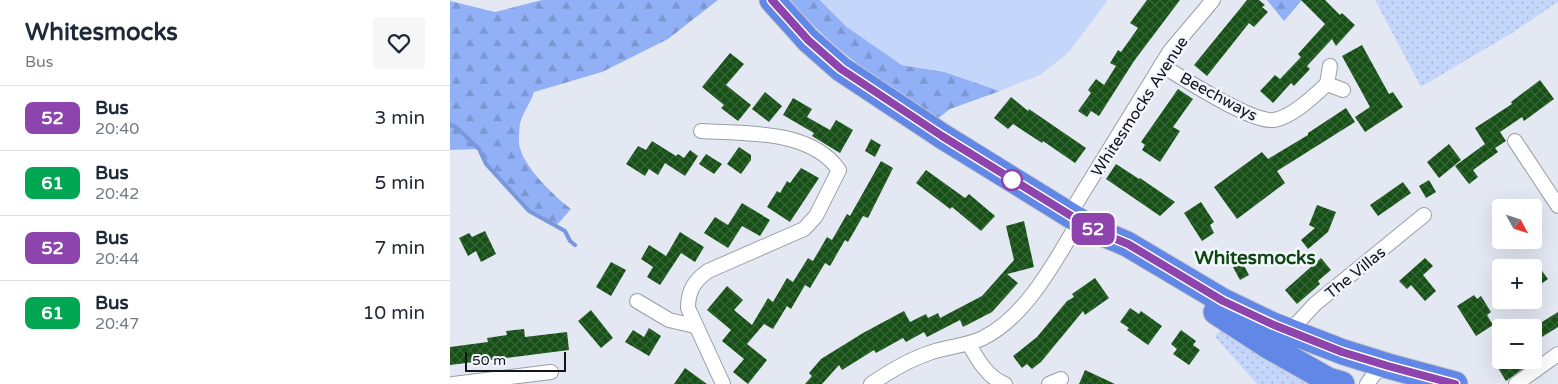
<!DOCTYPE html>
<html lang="en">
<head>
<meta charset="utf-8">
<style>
  :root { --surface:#fff; --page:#f6f6f7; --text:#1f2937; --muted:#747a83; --line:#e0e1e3 }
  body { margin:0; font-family:"Varela Round",sans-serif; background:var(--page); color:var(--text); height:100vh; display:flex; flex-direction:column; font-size:19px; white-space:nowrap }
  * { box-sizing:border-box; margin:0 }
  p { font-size:16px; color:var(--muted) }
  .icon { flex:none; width:28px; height:28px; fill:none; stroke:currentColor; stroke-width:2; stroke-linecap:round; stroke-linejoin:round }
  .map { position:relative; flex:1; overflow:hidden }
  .panel { display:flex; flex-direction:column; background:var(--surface); width:450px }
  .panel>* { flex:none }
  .badge { padding:0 10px; border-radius:8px; font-size:18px; line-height:32px }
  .needle { width:32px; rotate:130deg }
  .tools { position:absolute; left:1042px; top:199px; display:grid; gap:10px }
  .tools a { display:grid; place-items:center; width:50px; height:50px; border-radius:5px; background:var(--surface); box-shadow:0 5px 20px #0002; font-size:25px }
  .scale { position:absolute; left:15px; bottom:12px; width:101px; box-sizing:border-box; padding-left:5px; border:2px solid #141519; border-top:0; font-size:14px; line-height:18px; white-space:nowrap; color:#141519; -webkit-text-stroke:4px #f2f6fe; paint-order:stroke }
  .map>.badge { position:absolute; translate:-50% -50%; box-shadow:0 0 0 2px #fff }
  .round { display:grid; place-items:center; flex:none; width:52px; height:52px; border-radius:5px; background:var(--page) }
  .overview { display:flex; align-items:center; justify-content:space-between; height:85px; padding:0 25px }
  h1 { font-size:24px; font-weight:700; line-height:38px }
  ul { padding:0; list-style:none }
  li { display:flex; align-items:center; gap:15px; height:65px; padding:0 25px; border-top:1px solid var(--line) }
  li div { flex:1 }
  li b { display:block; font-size:19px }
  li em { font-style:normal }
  li .badge { min-width:55px; font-weight:700; text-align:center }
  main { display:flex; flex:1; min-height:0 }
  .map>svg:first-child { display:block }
  .grass { fill:url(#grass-dots) }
  .forest { fill:url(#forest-firs) }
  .green { fill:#c5d6fb }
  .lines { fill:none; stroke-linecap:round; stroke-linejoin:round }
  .stream { stroke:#7997db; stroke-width:4 }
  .building { fill:url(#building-cross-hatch) }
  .street-casing { stroke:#999ea7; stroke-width:16 }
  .highway-casing { stroke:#c7c7c8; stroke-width:27 }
  .street { stroke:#fff; stroke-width:14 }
  .highway { stroke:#6187e7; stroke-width:25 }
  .line-casing { stroke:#fff; stroke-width:11 }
  .line { stroke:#8e44ad; stroke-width:8 }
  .stop-dot { fill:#fff; stroke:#8e44ad; stroke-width:2.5 }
  .labels { text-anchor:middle; stroke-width:5; stroke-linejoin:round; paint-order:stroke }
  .street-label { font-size:16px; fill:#141519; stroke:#f2f6fe }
  .quarter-label { font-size:19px; font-weight:bold; fill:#104610; stroke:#f2f6fe }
</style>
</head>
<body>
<main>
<section class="panel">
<div class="overview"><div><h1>Whitesmocks</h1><p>Bus</p></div><a class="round"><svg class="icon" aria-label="heart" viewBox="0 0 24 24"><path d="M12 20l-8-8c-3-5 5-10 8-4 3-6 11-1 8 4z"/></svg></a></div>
<ul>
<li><span class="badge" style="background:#8e44ad;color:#fff">52</span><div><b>Bus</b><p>20:40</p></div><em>3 min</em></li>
<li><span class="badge" style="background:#00a651;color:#fff">61</span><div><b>Bus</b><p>20:42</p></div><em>5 min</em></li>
<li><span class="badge" style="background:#8e44ad;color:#fff">52</span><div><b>Bus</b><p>20:44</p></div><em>7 min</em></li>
<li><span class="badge" style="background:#00a651;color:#fff">61</span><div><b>Bus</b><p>20:47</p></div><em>10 min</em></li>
</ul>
</section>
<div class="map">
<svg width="1108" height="384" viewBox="0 0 1108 384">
  <defs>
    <pattern id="grass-dots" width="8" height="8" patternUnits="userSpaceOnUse" patternTransform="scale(1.25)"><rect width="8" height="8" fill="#c5d6fb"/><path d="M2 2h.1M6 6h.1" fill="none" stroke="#a8b7d7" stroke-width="1.8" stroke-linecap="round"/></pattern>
    <pattern id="forest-firs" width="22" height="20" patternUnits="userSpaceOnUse" patternTransform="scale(1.25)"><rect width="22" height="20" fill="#91b0f6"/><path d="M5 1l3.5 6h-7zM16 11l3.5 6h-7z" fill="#7c96d2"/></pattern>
    <pattern id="building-cross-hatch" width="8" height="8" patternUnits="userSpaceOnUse" patternTransform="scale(1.25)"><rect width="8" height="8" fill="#175016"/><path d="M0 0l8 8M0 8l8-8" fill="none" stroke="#376537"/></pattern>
  </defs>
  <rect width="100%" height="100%" fill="#e4e8f3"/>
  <g class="grass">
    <polygon points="925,0 1108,0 1108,2 1062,33 971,87"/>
    <polygon points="772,327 863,384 807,384 765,337"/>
  </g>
  <g class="forest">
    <path d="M92,0H268L218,39L152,72L84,92C81,103 72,113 70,124C69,129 69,137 69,143C71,165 104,196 121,209L106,226L79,211L36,164L29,149L0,150V1L45,12Z"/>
    <path d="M340,0H370L397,27L452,65L495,72L550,91L500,109L486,120C435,84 380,49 340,0Z"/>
    <polygon points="817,0 852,0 834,21"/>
  </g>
  <polygon class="green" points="370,0 658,0 618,53 590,75 550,91 495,72 452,65 397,27"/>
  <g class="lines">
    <polyline class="stream" points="0,125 6,127 29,149 36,164 79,211 115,231 120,241 125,245"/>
  </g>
  <g class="building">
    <polygon points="697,0 730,0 684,61 649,116 641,111 637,117 628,111 641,93 638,90 646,79 654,85 666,66 660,63 668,50 671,52 688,28 680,23"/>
    <polygon points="797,0 809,0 815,5 812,7 818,12 804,27 799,23 757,76 744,65"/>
    <polygon points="851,0 875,0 890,15 892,13 905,25 886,46 882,39 857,66 860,69 844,86 841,83 823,103 810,91 825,75 830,79 851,57 848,54 875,24"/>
    <polygon points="912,45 939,94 943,92 953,107 915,132 905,117 920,107 892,56"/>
    <polygon points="280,53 294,64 276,85 301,105 288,121 271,108 274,105 252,87"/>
    <polygon points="1090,80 1104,99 1074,121 1072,117 1050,132 1056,141 1045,148 1048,152 1023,170 1028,177 1019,184 1005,166 1035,144 1025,128 1062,104 1061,102"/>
    <polygon points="728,89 743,99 723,127 730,131 710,162 692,150 695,145 691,142"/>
    <polygon points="315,92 332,106 319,122 302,109"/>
    <polygon points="561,97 578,111 579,109 636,148 625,163 593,141 592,143 563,124 558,129 544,118"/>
    <polygon points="343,98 362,109 357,117 380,130 386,120 403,130 390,153 362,136 364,133 333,115"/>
    <polygon points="896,108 905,122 827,171 835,183 787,219 764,187 812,152 818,159 858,135 858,133"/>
    <polygon points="421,139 431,145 425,157 415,151"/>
    <polygon points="202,141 226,156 228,154 234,158 240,150 248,156 235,176 215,163 208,175 199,169 195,176 176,164 188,146 196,150"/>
    <polygon points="999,144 1011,160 989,178 977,162"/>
    <polygon points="289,147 301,155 301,160 291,174 277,164"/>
    <polygon points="256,154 272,164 264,174 249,164"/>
    <polygon points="431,161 443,168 418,218 413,216 398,242 395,240 380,266 375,263 360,288 355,285 341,309 337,306 323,329 314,324 297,344 317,360 298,384 283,372 294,359 272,341 281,330 257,310 277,286 293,300 284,310 302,325 318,298 323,302 337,278 343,282 358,258 363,261 377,237 382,240 397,214 400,216"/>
    <polygon points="666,164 689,179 690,178 725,202 710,216 656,179"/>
    <polygon points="351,168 369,178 340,222 317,207 327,191 330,193 337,181 340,183"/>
    <polygon points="476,170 515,198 519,194 545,216 531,231 502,207 500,209 466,183"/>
    <polygon points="979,180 986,192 976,198 969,186"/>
    <polygon points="953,182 961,193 928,216 920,205"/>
    <polygon points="751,202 764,222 760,225 764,233 752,241 734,213"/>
    <polygon points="292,203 320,220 310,236 292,226 278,248 254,233 265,217 278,225"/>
    <polygon points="867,205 886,212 878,232 858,249 851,240 865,228 859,225"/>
    <polygon points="574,221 584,267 557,274 568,283 542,312 513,327 510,320 477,337 474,332 456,342 453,338 426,353 424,350 392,370 389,365 372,384 355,384 362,376 359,373 371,359 413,333 454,311 460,322 476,314 478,318 488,313 490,318 532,296 564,260 556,226"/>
    <polygon points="35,231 46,254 31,262 26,251 18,256 9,238 19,233 22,237"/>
    <polygon points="230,232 254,247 245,262 231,253 210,285 197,277 203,267 191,259 199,245 216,256"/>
    <polygon points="871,258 881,270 868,281 870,284 847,304 835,290"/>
    <polygon points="975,258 983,266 973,275 986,291 975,301 961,285 957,289 949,281"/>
    <polygon points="1084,260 1098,279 1084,289"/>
    <polygon points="161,262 176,270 161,296 146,287"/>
    <polygon points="792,262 799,275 790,280 783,267"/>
    <polygon points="645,278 659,298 635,315 633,311 591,362 582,369 577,364 572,368 563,356 587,337 617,301 624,297 622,294"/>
    <polygon points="1024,295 1027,299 1031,296 1041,312 1037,315 1043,325 1026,336 1007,306"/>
    <polygon points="680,308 689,314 691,311 712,326 698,345 677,330 679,328 670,322"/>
    <polygon points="141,310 163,338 151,348 128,321"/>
    <polygon points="1108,312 1108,327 1084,342 1084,327"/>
    <polygon points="199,328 211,336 199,356 175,342 183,330 194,337"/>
    <polygon points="74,329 75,337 117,332 119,350 0,365 0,347 38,342 37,338 57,335 56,331"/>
    <polygon points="731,330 746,341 743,345 750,350 739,365 723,354 727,349 721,344"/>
    <polygon points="1043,360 1085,360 1056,381"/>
    <polygon points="235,368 257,384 224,384"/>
    <polygon points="635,370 665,384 629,384"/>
  </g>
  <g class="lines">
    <defs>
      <g id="street">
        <path d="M711,65C733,78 801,123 824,120C842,117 864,96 877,84L893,90"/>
        <polyline points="877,84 880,66"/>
        <path d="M251,131C296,134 360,129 389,170L366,216L354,229L258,271C244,281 238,291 238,308L273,384"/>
        <polyline points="1065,141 1108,206"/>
        <polyline points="619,215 720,51 763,0"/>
        <polyline points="187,301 219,320 245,326"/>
        <polyline points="840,331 865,304 974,215"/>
        <path d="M519,344C527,359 538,378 555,384"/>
        <polyline points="3,384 101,372"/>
        <path d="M421,384C440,371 460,359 482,352C499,346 517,346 533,338C576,317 606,260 629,221"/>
        <polyline points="599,384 611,379"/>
        <polyline points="917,384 925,373 938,366"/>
        <polyline points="1066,384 1108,354"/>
      </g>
      <g id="highway">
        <polyline points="322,0 358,40 391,69 492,136 644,230 677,244 773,301 823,325 893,352 938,366 1005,384"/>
        <polyline points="766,312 818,346 878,380 892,384"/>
      </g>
    </defs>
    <use href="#street" class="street-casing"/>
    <use href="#highway" class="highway-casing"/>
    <use href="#street" class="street"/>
    <use href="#highway" class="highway"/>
  </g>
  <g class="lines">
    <defs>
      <polyline id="line" points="322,0 358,40 391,69 492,136 644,230 678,244 773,301 824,325 892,352 938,366 1005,384"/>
    </defs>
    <use href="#line" class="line-casing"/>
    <use href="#line" class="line"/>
  </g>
  <circle class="stop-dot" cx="562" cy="180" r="10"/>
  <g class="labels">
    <g class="street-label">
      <text transform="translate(769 96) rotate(28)" y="6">Beechways</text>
      <text transform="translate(689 106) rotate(-57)" y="6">Whitesmocks Avenue</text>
      <text transform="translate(905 272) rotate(-39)" y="6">The Villas</text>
    </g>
    <g class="quarter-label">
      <text x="805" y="264">Whitesmocks</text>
    </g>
  </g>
</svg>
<div class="tools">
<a><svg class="needle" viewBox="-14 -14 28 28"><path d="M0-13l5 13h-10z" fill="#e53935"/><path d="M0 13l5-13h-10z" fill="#747a83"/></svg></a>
<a>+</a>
<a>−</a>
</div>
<div class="scale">50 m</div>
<b class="badge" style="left:643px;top:229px;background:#8e44ad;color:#fff">52</b>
</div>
</main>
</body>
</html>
